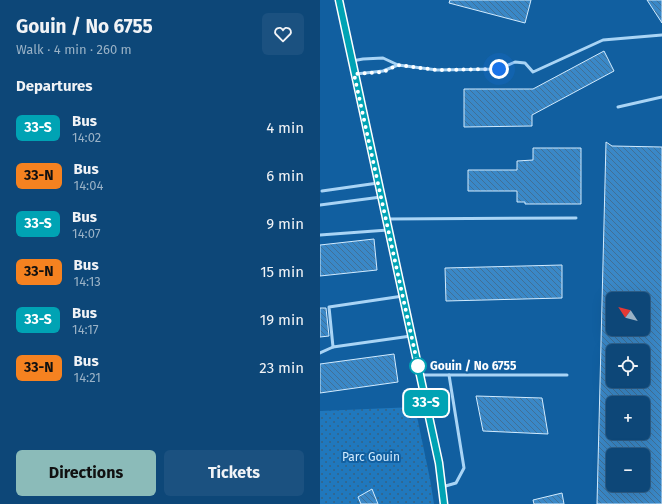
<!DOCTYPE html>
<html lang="en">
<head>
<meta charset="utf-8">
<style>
  :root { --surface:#0d4778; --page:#1b5180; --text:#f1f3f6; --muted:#9ab2c6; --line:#2d5f8a; --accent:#8bbbb9 }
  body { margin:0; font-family:"Fira Sans",sans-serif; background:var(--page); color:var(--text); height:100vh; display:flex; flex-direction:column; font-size:15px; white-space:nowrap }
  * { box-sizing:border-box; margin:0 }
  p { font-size:13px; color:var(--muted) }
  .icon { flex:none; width:22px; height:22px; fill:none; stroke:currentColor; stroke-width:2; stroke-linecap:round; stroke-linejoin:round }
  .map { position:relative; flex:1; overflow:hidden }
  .details { display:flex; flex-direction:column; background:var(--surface); width:320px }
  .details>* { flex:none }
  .badge { padding:0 8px; border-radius:6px; font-size:14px; line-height:26px }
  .needle { width:26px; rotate:306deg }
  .tools { position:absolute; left:286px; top:292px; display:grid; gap:8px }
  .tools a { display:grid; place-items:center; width:44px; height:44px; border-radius:6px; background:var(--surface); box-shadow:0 4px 16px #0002,0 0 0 1px var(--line); font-size:20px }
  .you { position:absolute; width:20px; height:20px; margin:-10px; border:3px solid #fff; border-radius:50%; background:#1a73e8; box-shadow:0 0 0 6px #1a73e833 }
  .map>.badge { position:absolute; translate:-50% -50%; box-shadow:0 0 0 2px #fff }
  h2 { padding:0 16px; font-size:15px; line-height:36px }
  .round { display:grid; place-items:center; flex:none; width:42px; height:42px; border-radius:6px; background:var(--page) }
  .summary { display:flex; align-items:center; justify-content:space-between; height:68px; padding:0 16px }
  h1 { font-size:19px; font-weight:700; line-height:30px }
  .primary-button { display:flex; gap:8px; margin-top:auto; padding:8px 16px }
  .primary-button a { flex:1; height:46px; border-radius:6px; background:var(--accent); color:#111; font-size:16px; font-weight:700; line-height:46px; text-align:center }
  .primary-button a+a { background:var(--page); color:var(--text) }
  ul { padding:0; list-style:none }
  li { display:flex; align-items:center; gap:12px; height:48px; padding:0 16px }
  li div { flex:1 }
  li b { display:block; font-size:15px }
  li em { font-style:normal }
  li .badge { min-width:44px; font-weight:700; text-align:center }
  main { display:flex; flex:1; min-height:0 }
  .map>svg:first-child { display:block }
  .park { fill:url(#park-dots) }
  .building { fill:url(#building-back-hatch); stroke:#d2ebfe; fill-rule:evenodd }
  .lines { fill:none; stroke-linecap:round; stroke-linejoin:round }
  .service { stroke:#a9d4f5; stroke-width:3 }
  .tertiary { stroke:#a9d4f5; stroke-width:7 }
  .line-casing { stroke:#fff; stroke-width:9 }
  .line { stroke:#00a3b4; stroke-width:6 }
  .walk { stroke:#fff; stroke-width:4; stroke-dasharray:0 7.2 }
  .stop-dot { fill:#fff; stroke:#00a3b4; stroke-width:2 }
  .labels { text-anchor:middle; stroke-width:4; stroke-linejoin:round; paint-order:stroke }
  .stop-label { font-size:12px; font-weight:bold; fill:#fff; stroke:#115fa0; text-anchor:start }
  .park-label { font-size:12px; fill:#d2ebfe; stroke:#115fa0 }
</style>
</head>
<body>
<main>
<section class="details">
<div class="summary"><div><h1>Gouin / No 6755</h1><p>Walk · 4 min · 260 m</p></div><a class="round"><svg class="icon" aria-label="heart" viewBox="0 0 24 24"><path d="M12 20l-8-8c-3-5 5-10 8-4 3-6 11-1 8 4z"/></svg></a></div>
<h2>Departures</h2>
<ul>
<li><span class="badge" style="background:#00a3b4;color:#fff">33-S</span><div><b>Bus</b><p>14:02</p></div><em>4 min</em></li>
<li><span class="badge" style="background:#f58220;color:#111">33-N</span><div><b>Bus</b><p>14:04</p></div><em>6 min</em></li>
<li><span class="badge" style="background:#00a3b4;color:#fff">33-S</span><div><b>Bus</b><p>14:07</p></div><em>9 min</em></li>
<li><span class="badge" style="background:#f58220;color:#111">33-N</span><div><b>Bus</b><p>14:13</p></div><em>15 min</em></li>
<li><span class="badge" style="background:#00a3b4;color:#fff">33-S</span><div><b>Bus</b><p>14:17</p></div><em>19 min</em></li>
<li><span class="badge" style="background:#f58220;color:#111">33-N</span><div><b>Bus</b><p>14:21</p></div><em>23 min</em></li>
</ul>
<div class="primary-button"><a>Directions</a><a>Tickets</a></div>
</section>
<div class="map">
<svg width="342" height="504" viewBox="0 0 342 504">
  <defs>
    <pattern id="park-dots" width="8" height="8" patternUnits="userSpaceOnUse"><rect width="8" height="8" fill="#2078bd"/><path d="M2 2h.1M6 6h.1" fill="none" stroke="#366284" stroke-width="1.8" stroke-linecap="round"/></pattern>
    <pattern id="building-back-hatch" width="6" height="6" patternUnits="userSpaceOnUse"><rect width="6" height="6" fill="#3a88c7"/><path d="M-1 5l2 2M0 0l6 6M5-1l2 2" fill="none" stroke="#417096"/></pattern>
  </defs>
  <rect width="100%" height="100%" fill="#115fa0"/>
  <polygon class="park" points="95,407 110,479 114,504 0,504 0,411"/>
  <g class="building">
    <polygon points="130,0 211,0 205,23 129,3"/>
    <polygon points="327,0 342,0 342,23"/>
    <polygon points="284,51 294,71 212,115 212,126 144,127 144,89 213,89"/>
    <path d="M286,142L292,146L342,147V504H277ZM293,299H323V329H293ZM293,351H323V381H293ZM293,403H323V433H293ZM293,455H323V485H293Z"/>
    <polygon points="213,148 261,148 261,204 205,204 205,202 197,202 197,191 148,191 148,170 197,170 197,161 213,160"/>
    <polygon points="54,239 57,270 0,276 0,245"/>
    <polygon points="242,265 242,298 126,301 125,268"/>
    <polygon points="0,308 6,308 9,336 0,337"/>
    <polygon points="74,354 78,382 0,393 0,364"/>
    <polygon points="156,396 222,398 228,434 163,431"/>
    <polygon points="52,489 58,504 41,504 38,497"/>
    <polygon points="242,493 244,504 214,504 213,500"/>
  </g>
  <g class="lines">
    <g class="service">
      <polyline points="32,61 43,59 63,58 78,65 117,70 179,69 195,62 205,63 213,72 283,40 342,35"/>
      <polyline points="36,74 63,71 78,65"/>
      <polyline points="298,107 342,97"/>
      <polyline points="2,191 58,183"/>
      <polyline points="0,205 61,197"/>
      <polyline points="66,219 256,218"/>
      <polyline points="0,235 68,230"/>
      <polyline points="83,296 9,307 13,347 91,336"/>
      <polyline points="0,353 13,347"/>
      <polyline points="101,375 247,375"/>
      <polyline points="122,487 136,483 144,468 129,375"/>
    </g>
    <polyline class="tertiary" points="19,0 119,463 124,504"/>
  </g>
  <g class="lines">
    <defs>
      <polyline id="line" points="19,0 119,463 124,504"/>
    </defs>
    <use href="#line" class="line-casing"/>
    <use href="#line" class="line"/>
    <polyline class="walk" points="98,366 34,74 63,72 78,65 117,70 179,69"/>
  </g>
  <circle class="stop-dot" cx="98" cy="366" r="8"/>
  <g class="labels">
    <g class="stop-label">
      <text x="110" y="370">Gouin / No 6755</text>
    </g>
    <g class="park-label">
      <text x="51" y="461">Parc Gouin</text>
    </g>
  </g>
</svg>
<div class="tools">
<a><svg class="needle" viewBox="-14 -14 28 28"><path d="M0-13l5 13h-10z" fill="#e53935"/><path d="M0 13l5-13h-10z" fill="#9ab2c6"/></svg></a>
<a><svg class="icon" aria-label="locate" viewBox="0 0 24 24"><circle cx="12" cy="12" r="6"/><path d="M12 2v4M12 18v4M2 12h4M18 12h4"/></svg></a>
<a>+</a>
<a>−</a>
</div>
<div class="you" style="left:179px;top:69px"></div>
<b class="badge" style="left:106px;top:403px;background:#00a3b4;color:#fff">33-S</b>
</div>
</main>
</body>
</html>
